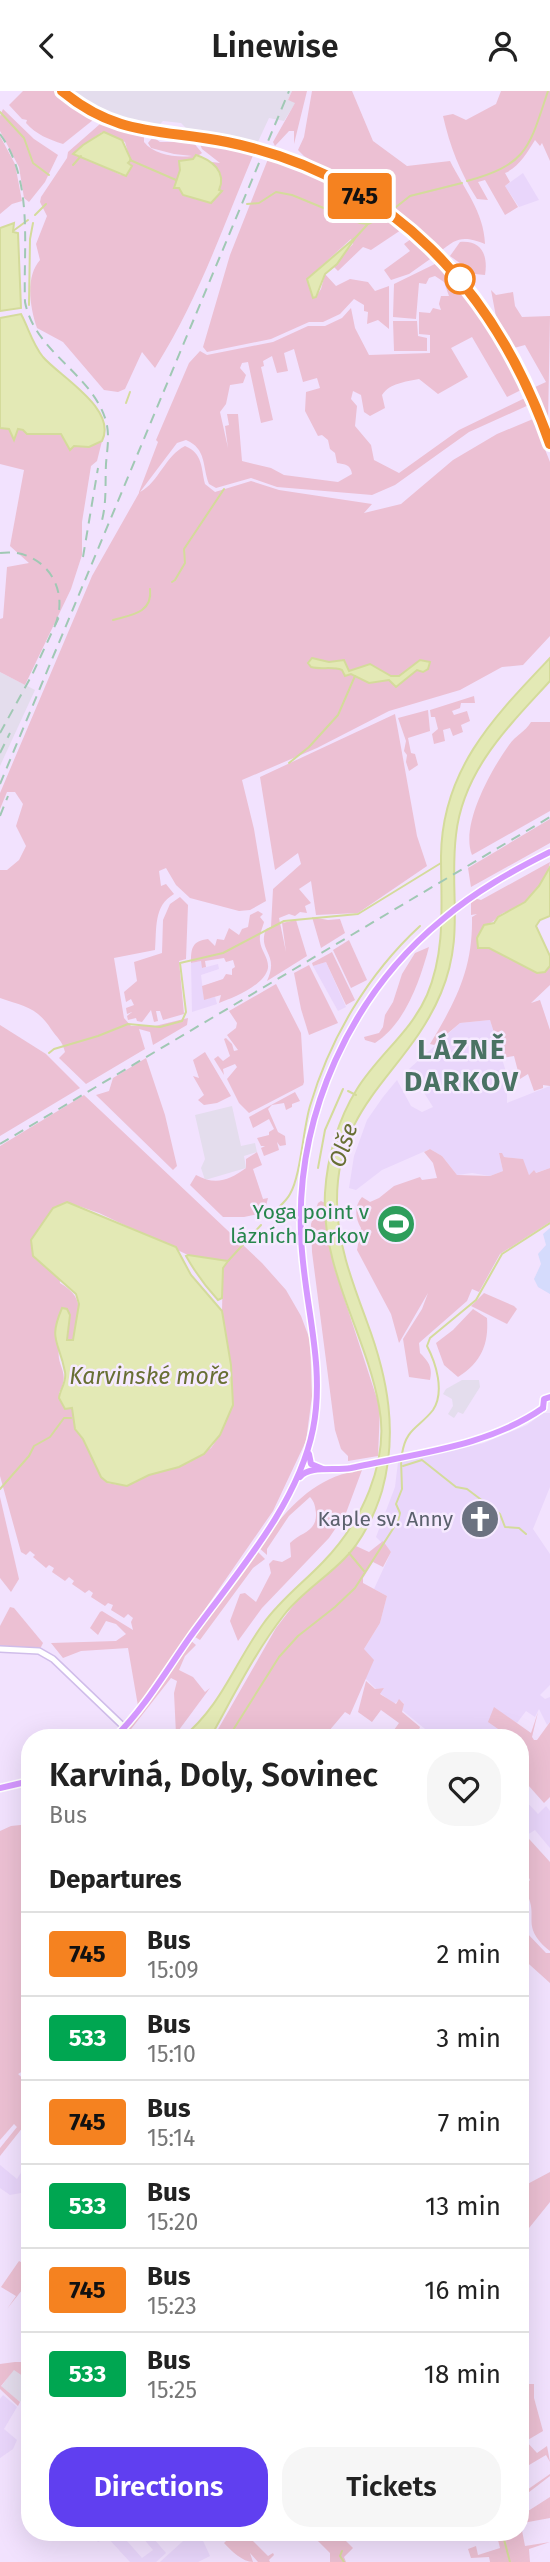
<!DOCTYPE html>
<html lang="en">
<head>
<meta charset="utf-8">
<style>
  :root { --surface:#fff; --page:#f6f6f6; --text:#222; --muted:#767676; --line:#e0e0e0; --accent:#603ff0 }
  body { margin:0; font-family:"Fira Sans",sans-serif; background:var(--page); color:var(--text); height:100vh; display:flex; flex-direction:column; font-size:26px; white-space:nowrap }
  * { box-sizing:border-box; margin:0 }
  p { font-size:23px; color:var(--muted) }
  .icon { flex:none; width:38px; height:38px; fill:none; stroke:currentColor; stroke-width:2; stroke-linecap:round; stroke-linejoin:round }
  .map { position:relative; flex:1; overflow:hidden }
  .drawer { position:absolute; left:21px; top:1638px; width:508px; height:812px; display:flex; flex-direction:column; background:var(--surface); border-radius:28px; box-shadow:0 7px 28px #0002 }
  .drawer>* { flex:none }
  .badge { padding:0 14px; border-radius:5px; font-size:24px; line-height:46px }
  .map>.badge { position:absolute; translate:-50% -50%; box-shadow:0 0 0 4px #fff }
  h2 { padding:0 28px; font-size:26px; line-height:63px }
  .round { display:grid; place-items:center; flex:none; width:74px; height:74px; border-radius:28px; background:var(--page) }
  .summary { display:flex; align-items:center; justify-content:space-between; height:119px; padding:0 28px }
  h1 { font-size:33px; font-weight:600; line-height:52px }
  .button { display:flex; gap:14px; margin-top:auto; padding:14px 28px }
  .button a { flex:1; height:80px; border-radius:28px; background:var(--accent); color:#fff; font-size:28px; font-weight:600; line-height:80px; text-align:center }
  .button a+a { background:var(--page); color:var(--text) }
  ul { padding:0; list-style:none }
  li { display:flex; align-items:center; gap:21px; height:84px; padding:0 28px; border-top:2px solid var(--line) }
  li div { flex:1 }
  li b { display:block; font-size:26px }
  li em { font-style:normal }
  li .badge { min-width:77px; font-weight:700; text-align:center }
  header { display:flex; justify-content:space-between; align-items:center; height:91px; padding:0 28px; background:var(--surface); font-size:32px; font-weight:600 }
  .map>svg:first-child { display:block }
  .residential { fill:#e9d6fb }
  .industrial { fill:#e4dded }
  .medical { fill:#d5dbfc }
  .green { fill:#ecc0d3; fill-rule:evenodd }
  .water { fill:#e3e9b5; stroke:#d4db9b; stroke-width:2 }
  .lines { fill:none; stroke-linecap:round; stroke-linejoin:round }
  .stream { stroke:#d4db9b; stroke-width:2 }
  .secondary-casing { stroke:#d0bdea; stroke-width:8 }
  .primary-casing { stroke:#fff; stroke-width:9 }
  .secondary { stroke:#fff; stroke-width:5 }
  .primary { stroke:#d598ff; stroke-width:6 }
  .rail { stroke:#a0c8b4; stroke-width:2; stroke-dasharray:10 7; stroke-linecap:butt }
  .primary-bridge-casing { stroke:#fff; stroke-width:9; stroke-linecap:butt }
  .primary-bridge { stroke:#d598ff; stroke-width:6 }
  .line-casing { stroke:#fff; stroke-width:16 }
  .line { stroke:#f58220; stroke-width:10 }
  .stop-dot { fill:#fff; stroke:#f58220; stroke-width:3.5 }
  .labels { text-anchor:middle; stroke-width:5; stroke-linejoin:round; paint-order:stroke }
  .leisure-label { font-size:21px; fill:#27864d; stroke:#f6eaff; text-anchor:end }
  .worship-label { font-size:21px; fill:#5b616d; stroke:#f6eaff; text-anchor:end }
  .water-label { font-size:23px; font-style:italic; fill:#686f34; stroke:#f6eaff }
  .district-label { font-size:28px; font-weight:bold; letter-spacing:2px; fill:#4a7263; stroke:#f6eaff }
</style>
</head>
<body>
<header><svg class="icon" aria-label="back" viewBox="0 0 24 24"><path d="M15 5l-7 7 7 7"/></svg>Linewise<svg class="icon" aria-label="person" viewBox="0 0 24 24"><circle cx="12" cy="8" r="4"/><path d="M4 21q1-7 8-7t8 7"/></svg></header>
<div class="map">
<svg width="550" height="2471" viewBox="0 0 550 2471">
  <rect width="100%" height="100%" fill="#f2e2fe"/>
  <g class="residential">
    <polygon points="523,82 539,109 519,116 505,95"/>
    <polygon points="201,870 203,877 218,873 219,878 201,884 204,908 215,906 217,913 192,921 191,872"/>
    <polygon points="326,871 346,916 338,920 313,875"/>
    <polygon points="490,929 507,984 507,1012 550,995 550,1077 535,1082 534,1079 529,1084 522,1068 503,1066 499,1062 503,1080 490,1085 472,1082 457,1084 442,1065 430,1058 382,1079 356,1099 349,1097 354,1065 367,1029 383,1006 397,989 411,1015 422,1021 433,1016 409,978 460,932"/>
    <polygon points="543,1322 550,1322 550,1396 533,1438 550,1463 550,1594 540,1604 545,1608 550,1606 550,1631 547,1634 539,1618 535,1626 526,1620 517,1632 494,1617 511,1647 436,1647 402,1619 404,1612 399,1609 394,1613 380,1602 384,1597 376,1598 364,1586 367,1581 364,1558 380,1532 387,1505 374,1498 391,1461 376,1446 395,1396 398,1371 484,1352 527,1334"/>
    <polygon points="520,1704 538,1723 546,1715 550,1720 550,1757 535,1739 527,1744 520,1737"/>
    <polygon points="30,2067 30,2106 21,2102 10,2104 0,2097 0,2074 17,2088"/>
    <polygon points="3,2304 17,2316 4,2338 17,2349 13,2358 0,2367 0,2308"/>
    <polygon points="90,2441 119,2441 142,2467 153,2459 138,2441 157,2441 159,2444 154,2448 166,2462 156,2471 130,2471 107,2446 98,2451"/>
    <polygon points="193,2441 199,2441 210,2465 198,2471 160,2471"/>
  </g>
  <g class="industrial">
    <polygon points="73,0 292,0 288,9 296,11 284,30 269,27 256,55 191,42 181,32 163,30 156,37 130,30 91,13"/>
    <polygon points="0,581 35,599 0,675"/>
    <polygon points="232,1015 241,1055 255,1052 257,1061 244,1065 246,1077 205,1089 201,1077 205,1068 195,1024"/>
    <polygon points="462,1289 479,1289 480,1296 463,1323 458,1321 454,1327 448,1323 453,1315 452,1308 443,1303 446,1298"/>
    <polygon points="14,2278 30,2290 30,2295 20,2311 1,2296"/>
  </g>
  <polygon class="medical" points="550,1137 550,1203 538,1196 534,1188 541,1173 538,1163 546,1154 543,1143"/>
  <g class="green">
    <path d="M23,0H59L92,23L93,29L63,53C48,48 37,44 26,32L27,29L22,28L9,14Z"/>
    <polygon points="292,0 307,0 294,53 294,40 289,40 275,55 273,51 295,12 288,9"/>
    <path d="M312,0H352L373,50L407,75L450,70C464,98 484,121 485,153C464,145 457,146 440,161L381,111L304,65L298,59L304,46Z"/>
    <path d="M501,0H550V70L542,52L540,55L535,49C527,62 519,76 505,82L510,91L505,95L518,116L505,124L485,89L478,91L488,109L477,108C460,81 450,56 443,25L453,23L466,29L496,13Z"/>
    <polygon points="3,18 34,48 58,64 45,91 29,111 24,107 19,76 0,40 0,25"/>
    <path d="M100,33L144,44V51C154,64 177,67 192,65L174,63L151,57L148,52L153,46L160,51H193L202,62L193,68L179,70L180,79L174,96L179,97L183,104L211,112L218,102L220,103C218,85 227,91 212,71L220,72L202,58L199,51L254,62C222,138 199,207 155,277L142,261L125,298L118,301L104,299L63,251L37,237C30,217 25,186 40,169L36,153L47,125L40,111L41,106L67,67L68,61ZM102,41L125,51L130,69L121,84L88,68L78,58Z"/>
    <polygon points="0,45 15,73 22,110 12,113 0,123"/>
    <polygon points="268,68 325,90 358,109 401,139 371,159 363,156 338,180 333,175 353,153 351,148 307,188 315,207 321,198 325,183 336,195 350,188 368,191 375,200 389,195 389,238 378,229 367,233 368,221 364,220 364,214 354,208 340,223 323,231 309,231 271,248 207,261 203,256 230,164"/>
    <polygon points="411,148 433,166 409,183 391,189 384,179 410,160 404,153"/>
    <path d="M460,151C483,149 488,166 485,184L475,183L450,165Z"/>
    <path d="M439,171L498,244L525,297L507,306L472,246L451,257L468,286L438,303L419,288C405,291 390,292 382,304L385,317L370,325L364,321L361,304L353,300L351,308L357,315L355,335L371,354L374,369L399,382L459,339L527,306L531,313L469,341L395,394L372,404L277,396L251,387L216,397L209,393C202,375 207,358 186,349L177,352L140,401C159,391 165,365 185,355C203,362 201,377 205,393L215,401L251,390L279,399L372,413L364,422L401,413L453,369L497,343L533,328L550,371V545L523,574L502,576L460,599L389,620L317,657L242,689L254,738L266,810L250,819L239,820L190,807L176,794L166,777L159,780L161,795L166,793L174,803C153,815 157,838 155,859L114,867L124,927L131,935H155L188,927L187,934L153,954L150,941L139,938L145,958L86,993L59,967L65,961C62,949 57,947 51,938C37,916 23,915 0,907V779H7L19,769L26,755L16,735L23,713L15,701H7L0,718V702L92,485L139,402V401L158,351L156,349L189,272L200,260L207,264L273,251L308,235H325L342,227L351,217L355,237L369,264L430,262V244L419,243V221L430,222L433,217L441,219L439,213L441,205H449L444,191L435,185L429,187L426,193L419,192L416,228L393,226L394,193ZM294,258L303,291L317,287L320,297L306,301L305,320L318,345L322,344L328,349L330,358L335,362L337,372C345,373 351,374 352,383L338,391L284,384L271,377L242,370L238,323H227L229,334L225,335L228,357L220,321L226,313L230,294L243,292L246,284L240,277L242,272L248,271L261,332L273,329L261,276L264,275L263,270L272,265L277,282L288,280L284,262Z"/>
    <polygon points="491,199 496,204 513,201 515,215 522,226 550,225 548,334 535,296 546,291 525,254 514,257 497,231"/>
    <polygon points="393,230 417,230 418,245 427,247 427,260 394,260"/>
    <path d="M0,337L9,338L14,348L17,338L40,344L61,343L69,358C79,351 89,356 102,350L97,370L91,375L82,431V464L71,498L25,594L0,581V528L3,527L7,476L29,472L10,455L24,379L0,373Z"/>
    <polygon points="474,605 475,612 461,612 460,617 452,620 454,624 467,620 470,630 461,634 463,641 453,645 450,637 443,639 445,650 434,653 432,643 438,638 435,626 431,626 430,619"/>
    <polygon points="428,619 430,640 408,647 411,662 415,663 418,674 409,680 406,671 407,664 404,660 406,650 398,627"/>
    <path d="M395,623L417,745L427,775L358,822L316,824L311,790L299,798L311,812L305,815L307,822L300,821L295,825L289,823L279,827L286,861L282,832L296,829L307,865L267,890C280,862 257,861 266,838L271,836L273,798L301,773L298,762L275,779L260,686Z"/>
    <path d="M531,631H550V720L472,764C460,734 491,679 509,654C516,644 525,641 531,631Z"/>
    <polygon points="550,728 550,752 471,796 468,777"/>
    <path d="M550,771C548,787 532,807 518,816C514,819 508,820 503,822C495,827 494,832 485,834L477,850L481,858L489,857L537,882H544L550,875V894L531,912L540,909L550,939V995L543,994V997L534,1000L528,983L520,988L514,965L502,967L490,929L460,932L434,954L430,953C456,910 473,878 472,826L477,823L471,824V809L474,807L481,809Z"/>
    <polygon points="180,806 188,814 186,868 179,870 184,923 163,929 160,920 156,920 158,930 154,931 151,919 142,931 137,930 136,927 128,929 127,925 132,921 127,923 126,917 134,914 131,908 126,911 124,901 137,890 134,871 162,862 163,829 170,813"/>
    <path d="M258,820L263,823L260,826L264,831C263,836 259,843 260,850C261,860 269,867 268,877C265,894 233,907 219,912L221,904L204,909L202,895L223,888L226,883L232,884V878L235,876L233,869L226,871L224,867L205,870L206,876L202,877L201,870L191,872C191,857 192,850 208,848L215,855L217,848L224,849L229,837L239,844L242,838L248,836L250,824Z"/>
    <polygon points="312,826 328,829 340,828 345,842 321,857"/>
    <polygon points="349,849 367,889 351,897 333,859"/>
    <path d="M429,856C420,889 406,932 375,952L365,949L364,946L379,942L383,936L385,924L393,911L402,883L415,862Z"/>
    <polygon points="332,861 355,909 346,914 326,871 313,875 312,872"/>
    <polygon points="309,874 338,932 309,944 301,918 294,882"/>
    <polygon points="276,893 301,942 304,991 303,994 249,1022 239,1012 227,988 237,976 235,973 223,978 224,984 214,968 218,965 223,970 230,965 224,948 226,947 232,953 234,960 238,959 227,944 236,937 237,932 229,920"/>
    <polygon points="0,934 46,963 80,997 0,1045"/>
    <polygon points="205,961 231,1005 217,1012 204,1014 198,1009 204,1004 193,985 199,987 193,969"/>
    <polygon points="146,967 165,1024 177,1075 173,1079 96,1004 109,1000 113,987"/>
    <polygon points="295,1001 300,1010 292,1013 292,1016 286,1019 284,1012 272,1014 268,1018 278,1041 285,1045 286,1054 280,1055 277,1051 279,1059 264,1065 261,1057 265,1055 261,1055 257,1047 269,1044 269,1041 274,1038 269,1028 253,1037 249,1026"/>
    <path d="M84,1004L262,1172L286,1199L301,1225L310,1249L312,1305L306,1350L273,1420L138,1615L128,1557L81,1560L63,1567L51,1552L116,1550L126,1543L116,1533L106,1530L98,1544L90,1537L100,1521L102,1520L133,1539L131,1531L133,1527L128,1523L124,1527L111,1519L113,1514L108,1512L105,1515L91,1506L93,1502L89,1499L85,1502L72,1493L74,1490L69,1486L65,1490L52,1481L54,1477L49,1474L46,1477L33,1466L35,1464L30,1460L26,1464L21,1461L0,1385V1055ZM67,1111L99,1122L188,1164L227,1170L223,1177L222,1220L231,1274L233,1314L220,1344L211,1357L188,1372L148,1384L126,1395L107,1392L101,1386L83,1348L75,1338L72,1317H67L59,1302C71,1281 56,1276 59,1258C60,1247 66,1235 70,1224L67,1249H74C78,1223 87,1208 60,1192L53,1117Z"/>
    <path d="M430,1058L442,1065L457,1084L490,1085L503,1080L499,1062H502L504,1066L523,1068L529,1084L534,1079L536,1082L550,1077V1131L500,1163L479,1201L472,1198L467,1210L419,1252L420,1262C428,1270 433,1276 430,1289L409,1286L403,1248L422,1218L428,1202L399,1252L391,1223L357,1159L361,1137C355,1127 354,1115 362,1106L370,1111L379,1107L394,1095L420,1086L422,1089L437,1087L433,1072L424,1061Z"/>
    <path d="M257,1061L262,1074L253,1078L263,1108L268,1107L264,1122L244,1126H223L190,1094L196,1084C216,1095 229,1089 246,1077V1068Z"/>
    <polygon points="321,1110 325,1112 334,1176 380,1317 378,1365 348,1370 348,1365 341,1358 335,1339 312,1161 311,1133 318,1112"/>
    <polygon points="484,1202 514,1215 517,1218 507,1233 471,1215"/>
    <path d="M473,1218L487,1227C489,1253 481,1272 458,1286L444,1274L436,1252L453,1239Z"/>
    <path d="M362,1379L346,1422L329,1447L262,1517L238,1550L230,1530L240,1503L245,1502L256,1511L271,1482L269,1473L273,1469L282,1471L291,1466L290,1452C301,1441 317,1441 316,1422C315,1415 315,1412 310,1406L289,1425L267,1458V1464L258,1456C287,1419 313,1385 362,1379Z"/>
    <polygon points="0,1406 19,1488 11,1501 0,1487"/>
    <polygon points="383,1450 391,1461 383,1476 373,1471 363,1487 363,1492 387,1505 380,1532 364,1558 374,1569 350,1624 345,1621 323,1647 213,1647 276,1537 296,1511 356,1455 369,1461"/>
    <polygon points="257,1460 265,1468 253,1477 200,1549 195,1546"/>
    <polygon points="10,1516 14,1517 43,1552 40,1558 0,1556 0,1535"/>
    <polygon points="190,1549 196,1554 185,1565 179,1579 193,1586 205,1601 210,1597 176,1643 174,1602 177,1590 171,1587 128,1642 123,1647 117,1647"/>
    <polygon points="366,1590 375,1598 384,1597 380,1603 396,1613 399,1608 404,1613 402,1621 420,1636 418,1641 426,1647 402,1647 394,1639 399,1632 381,1619 372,1631 358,1621"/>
    <polygon points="494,1616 531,1642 538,1621 532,1646 534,1649 537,1649 550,1631 550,1706 544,1712 520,1685 520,1670 525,1657 520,1653 520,1647 511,1647 488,1631"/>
    <polygon points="30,1733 30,1976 18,1983 30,1994 30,2016 27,2019 30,2032 27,2031 0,2065 0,2057 17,2036 14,2033 0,2049 0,1740 11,1735"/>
    <path d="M520,1738L550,1771V1860C517,1833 543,1825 523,1797L530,1789L528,1785L521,1792L526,1816L525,1818L520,1815Z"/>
    <polygon points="525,1840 546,1862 550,1862 550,1892 520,1865 520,1854"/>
    <polygon points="550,2081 550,2111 525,2142 520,2137 520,2115 528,2107 522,2100 520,2101 520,2097"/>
    <polygon points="19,2170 30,2176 30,2189 7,2218 16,2205 1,2196"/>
    <polygon points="15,2271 30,2271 30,2290 14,2279 1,2295 20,2311 18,2315 0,2298 0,2273"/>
    <path d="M525,2293H534V2307L543,2340L526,2350L537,2362L547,2355L550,2371L546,2364L524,2377V2401L550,2383V2385L524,2405L525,2422L550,2406V2427L523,2432C519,2417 515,2386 523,2372L520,2366V2312L524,2309L520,2297Z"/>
    <polygon points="520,2429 525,2455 550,2451 529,2458 530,2471 490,2471 489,2466 471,2467 468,2458 476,2455 478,2464 500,2457 496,2441 520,2441"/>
    <path d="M235,2441H254L250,2447L268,2465L273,2462L274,2464L269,2469L270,2471H258L250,2462L253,2471C243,2471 231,2460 224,2452Z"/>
    <polygon points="309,2441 325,2441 329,2447 337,2441 346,2445 344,2448 353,2457 344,2466 346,2471 330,2471 330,2462"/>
  </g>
  <g class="water">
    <polygon points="104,41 122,49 131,69 128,72 132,75 126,85 73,63 83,54"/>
    <path d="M196,64C212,69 227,81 219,99L222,100L211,112L183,104L179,97H174L180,79L179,70L193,68Z"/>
    <polygon points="14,132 13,141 18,142 21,217 0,220 0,137"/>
    <polygon points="356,146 337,173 325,183 316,206 313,207 307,188"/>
    <path d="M21,223C29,238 32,252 43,266C59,285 118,318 102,350L89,356L74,355L70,359L61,343H27L23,339L18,338L14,349L9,338L0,337V227Z"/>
    <path d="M312,567L329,571L344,569L349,580L370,573L391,585H399L420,569L430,571L428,578L423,581L417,579L396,596L389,589L369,592L351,583L345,585L342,579C332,575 321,579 311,576L308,572Z"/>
    <path d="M550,567V590C509,635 463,679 456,744C449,801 465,845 441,902C408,982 336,1011 337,1111C337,1152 353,1193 367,1231C388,1287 398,1342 382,1400C375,1423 362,1450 345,1467C326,1487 301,1502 284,1524C255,1561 233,1606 210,1647H182C222,1614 234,1573 263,1533C280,1509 303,1492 323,1471C361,1432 390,1371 379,1315C366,1243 321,1178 325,1102C327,1067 338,1028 357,998C378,964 411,941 427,904C446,859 441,813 441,765C442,678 494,626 550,567Z"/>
    <polygon points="550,776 550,825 540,829 536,835 550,865 550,875 545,881 537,882 489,857 478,857 477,847 484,834 494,832 498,826 525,811 539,795"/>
    <path d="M67,1111L176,1156L191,1184L222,1220L231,1274L233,1314L220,1344L204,1363L179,1376L149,1384L127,1395L107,1391L101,1386L83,1348L75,1338L72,1317L65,1318L59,1307C60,1298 67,1291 65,1281C59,1249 48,1250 62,1217L67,1218L70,1224L67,1249H73L79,1213L76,1203L33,1165L31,1149L53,1117Z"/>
    <path d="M188,1164L228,1170L223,1177L222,1207L218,1209C205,1195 195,1181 186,1165Z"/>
  </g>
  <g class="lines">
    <g class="stream">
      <polyline points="0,21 24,47 33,72 49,84"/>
      <polyline points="130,69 176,89"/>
      <polyline points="73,74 81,65"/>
      <path d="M467,90C528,73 529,57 548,0"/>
      <polyline points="247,113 259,112 276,101 292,104 360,132 368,133 385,125"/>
      <polyline points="391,120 410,105 462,92"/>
      <polyline points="35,124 46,113"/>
      <polyline points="13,140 28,129"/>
      <polyline points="356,146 367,134"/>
      <polyline points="29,214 30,148 33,132"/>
      <polyline points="126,312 130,301"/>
      <polyline points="172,491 175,489 185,472 184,458 224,398"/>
      <path d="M113,529C131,524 153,522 150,498"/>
      <polyline points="289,672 309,656 338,624 355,585"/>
      <polyline points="49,962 54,958 98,945 128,933 160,936 182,930 186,921 180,872 223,862 284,830 358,823 441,772"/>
      <polyline points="348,1000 356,1004"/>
      <polyline points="318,1077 325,1039 343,998"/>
      <path d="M276,1119C281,1114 287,1109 290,1103C301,1084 303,1038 310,1015C330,947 368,883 420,835"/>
      <polyline points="228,1170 261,1134"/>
      <path d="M402,1363C406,1337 419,1337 433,1319C445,1301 436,1272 427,1255L430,1247L476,1209L502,1163L550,1132"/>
      <polyline points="403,1375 422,1369 456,1396 467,1398 500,1423 505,1436 519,1437 526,1443"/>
      <polyline points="0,1398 29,1365 34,1355 50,1346 64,1327 71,1327"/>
      <polyline points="484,1424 493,1420"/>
      <polyline points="349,1462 364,1480"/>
      <polyline points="228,1647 279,1566 298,1545 335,1516 355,1497 398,1430 400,1422 396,1413 402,1398 401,1369"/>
      <polyline points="502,2441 510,2471"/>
      <polyline points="342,2460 340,2465 344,2471"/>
    </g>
    <defs>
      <polyline id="secondary" points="0,1558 39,1560 53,1568 124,1636"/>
      <g id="primary">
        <path d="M62,0C126,53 179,35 251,58"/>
        <path d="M272,64C416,110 500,214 550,353"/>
        <polyline points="543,1317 544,1308 550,1306"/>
        <polyline points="309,1363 311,1373 323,1378"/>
        <path d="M300,1386C309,1374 336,1380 351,1377C416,1362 487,1356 543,1317"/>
        <path d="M114,1647C144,1618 166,1580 190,1546C235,1484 298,1414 313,1338C326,1272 303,1210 301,1144C296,1024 350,904 443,828C476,800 512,780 550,761"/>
        <polyline points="0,1697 30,1690"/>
      </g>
    </defs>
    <use href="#secondary" class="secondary-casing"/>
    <use href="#primary" class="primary-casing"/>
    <use href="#secondary" class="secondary"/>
    <use href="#primary" class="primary"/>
    <g class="rail">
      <path d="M0,43C34,90 23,156 25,211C35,262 92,282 106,330C110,345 107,359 106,373C105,393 107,413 101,433"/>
      <path d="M0,462C42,456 71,496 55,534"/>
      <polyline points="83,466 98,377"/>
      <polyline points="0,642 32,584 59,526"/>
      <polyline points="0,662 10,642"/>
      <polyline points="0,693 289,0"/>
      <polyline points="0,725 8,705"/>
      <polyline points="0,1053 550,726"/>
    </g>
    <defs>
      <polyline id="primary-bridge" points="251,58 272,64"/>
    </defs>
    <use href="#primary-bridge" class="primary-bridge-casing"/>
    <use href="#primary-bridge" class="primary-bridge"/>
  </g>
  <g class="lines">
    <defs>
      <path id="line" d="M62,0C117,46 162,38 227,51C392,85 496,199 550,353"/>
    </defs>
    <use href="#line" class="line-casing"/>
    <use href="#line" class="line"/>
  </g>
  <defs>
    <symbol id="stadium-disc" viewBox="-11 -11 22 22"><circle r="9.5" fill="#2e9e5b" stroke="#f6eaff"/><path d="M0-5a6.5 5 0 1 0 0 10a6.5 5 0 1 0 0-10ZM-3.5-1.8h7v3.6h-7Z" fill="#fff"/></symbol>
    <symbol id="church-disc" viewBox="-11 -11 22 22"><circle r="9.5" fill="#6b7280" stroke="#f6eaff"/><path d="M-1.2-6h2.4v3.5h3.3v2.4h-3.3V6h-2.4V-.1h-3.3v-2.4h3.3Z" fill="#fff"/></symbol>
  </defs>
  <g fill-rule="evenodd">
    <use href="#stadium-disc" x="374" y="1111" width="44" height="44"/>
    <use href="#church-disc" x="458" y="1406" width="44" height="44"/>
  </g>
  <circle class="stop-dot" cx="460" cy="188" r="14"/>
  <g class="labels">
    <g class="leisure-label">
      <text x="369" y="1128">Yoga point v<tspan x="369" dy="24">lázních Darkov</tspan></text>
    </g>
    <g class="worship-label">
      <text x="453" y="1435">Kaple sv. Anny</text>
    </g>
    <g class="water-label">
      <text transform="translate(343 1054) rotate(-71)" y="8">Olše</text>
      <text x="149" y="1293">Karvinské moře</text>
    </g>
    <g class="district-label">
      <text x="462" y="968">LÁZNĚ<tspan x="462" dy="32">DARKOV</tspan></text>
    </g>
  </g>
</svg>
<b class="badge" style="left:360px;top:105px;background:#f58220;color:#111">745</b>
<section class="drawer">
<div class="summary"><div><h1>Karviná, Doly, Sovinec</h1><p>Bus</p></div><a class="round"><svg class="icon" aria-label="heart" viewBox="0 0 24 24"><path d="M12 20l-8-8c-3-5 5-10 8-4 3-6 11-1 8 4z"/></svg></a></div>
<h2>Departures</h2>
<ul>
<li><span class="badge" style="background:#f58220;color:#111">745</span><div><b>Bus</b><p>15:09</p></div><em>2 min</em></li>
<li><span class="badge" style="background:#00a651;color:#fff">533</span><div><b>Bus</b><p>15:10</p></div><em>3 min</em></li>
<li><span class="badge" style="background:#f58220;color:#111">745</span><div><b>Bus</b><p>15:14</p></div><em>7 min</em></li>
<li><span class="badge" style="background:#00a651;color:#fff">533</span><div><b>Bus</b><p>15:20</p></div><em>13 min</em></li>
<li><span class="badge" style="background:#f58220;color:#111">745</span><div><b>Bus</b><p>15:23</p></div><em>16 min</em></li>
<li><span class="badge" style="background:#00a651;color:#fff">533</span><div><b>Bus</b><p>15:25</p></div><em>18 min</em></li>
</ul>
<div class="button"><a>Directions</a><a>Tickets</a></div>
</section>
</div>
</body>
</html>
